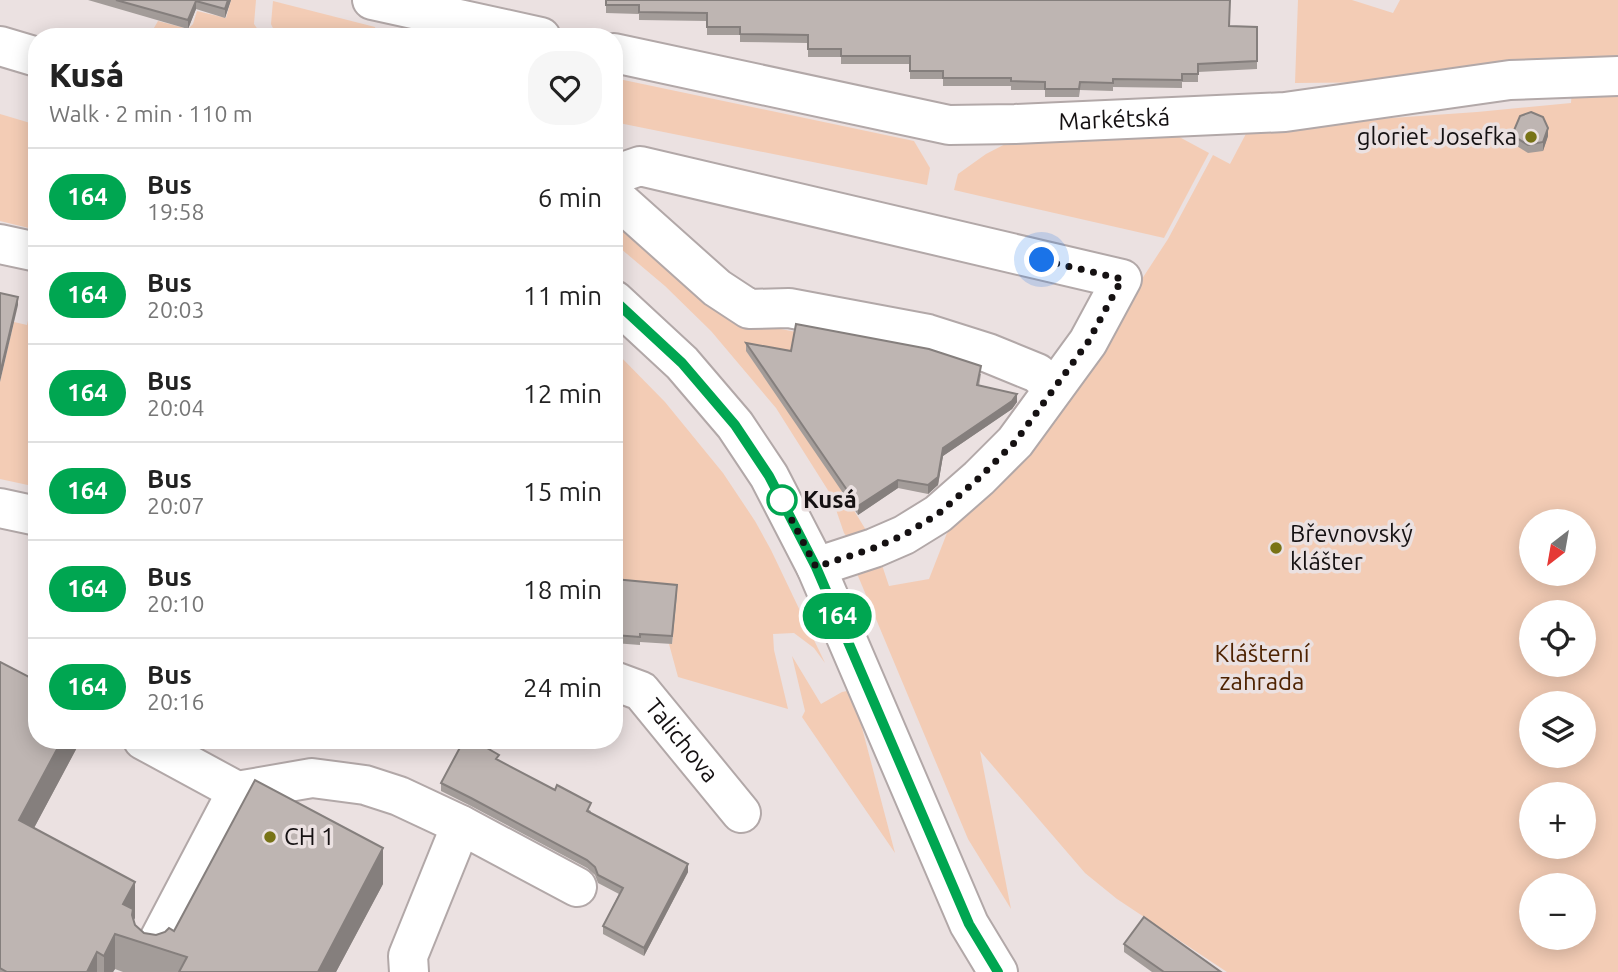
<!DOCTYPE html>
<html lang="en">
<head>
<meta charset="utf-8">
<style>
  :root { --surface:#fff; --page:#f6f6f6; --text:#222; --muted:#767676; --line:#e0e0e0 }
  body { margin:0; font-family:Ubuntu,sans-serif; background:var(--page); color:var(--text); height:100vh; display:flex; flex-direction:column; font-size:26px; white-space:nowrap }
  * { box-sizing:border-box; margin:0 }
  p { font-size:23px; color:var(--muted) }
  .icon { flex:none; width:38px; height:38px; fill:none; stroke:currentColor; stroke-width:2; stroke-linecap:round; stroke-linejoin:round }
  .map { position:relative; flex:1; overflow:hidden }
  .sheet { position:absolute; left:28px; top:28px; width:595px; height:721px; display:flex; flex-direction:column; background:var(--surface); border-radius:28px; box-shadow:0 4px 18px #0003 }
  .sheet>* { flex:none }
  .badge { padding:0 14px; border-radius:23px; font-size:24px; line-height:46px }
  .needle { width:46px; rotate:211deg }
  .tools { position:absolute; left:1519px; top:509px; display:grid; gap:14px }
  .tools a { display:grid; place-items:center; width:77px; height:77px; border-radius:50%; background:var(--surface); box-shadow:0 4px 18px #0003; font-size:35px }
  .you { position:absolute; width:35px; height:35px; margin:-18px; border:5px solid #fff; border-radius:50%; background:#1a73e8; box-shadow:0 0 0 10px #1a73e833 }
  .map>.badge { position:absolute; translate:-50% -50%; box-shadow:0 0 0 4px #fff }
  .round { display:grid; place-items:center; flex:none; width:74px; height:74px; border-radius:28px; background:var(--page) }
  .overview { display:flex; align-items:center; justify-content:space-between; height:119px; padding:0 21px }
  h1 { font-size:33px; font-weight:800; line-height:52px }
  ul { padding:0; list-style:none }
  li { display:flex; align-items:center; gap:21px; height:98px; padding:0 21px; border-top:2px solid var(--line) }
  li div { flex:1 }
  li b { display:block; font-size:26px }
  li em { font-style:normal }
  li .badge { min-width:77px; font-weight:700; text-align:center }
  .map>svg:first-child { display:block }
  .green { fill:#f3ccb5; fill-rule:evenodd }
  .lines { fill:none; stroke-linecap:round; stroke-linejoin:round }
  .minor-casing { stroke:#b2a8a8; stroke-width:42 }
  .minor { stroke:#fff; stroke-width:38 }
  .wall { fill:#a39c99 }
  .shaded-wall { fill:#857f7d }
  .building { fill:#beb5b2; stroke:#857f7d; stroke-width:2 }
  .line-casing { stroke:#fff; stroke-width:16 }
  .line { stroke:#00a651; stroke-width:10 }
  .walk { stroke:#151112; stroke-width:7; stroke-dasharray:0 12.6 }
  .poi-dot { fill:#787316; stroke:#ebe1e1; stroke-width:2.5 }
  .stop-dot { fill:#fff; stroke:#00a651; stroke-width:3.5 }
  .labels { text-anchor:middle; stroke-width:7; stroke-linejoin:round; paint-order:stroke }
  .street-label { font-size:24px; fill:#151112; stroke:#ebe1e1 }
  .poi-label { font-size:24px; fill:#151112; stroke:#ebe1e1; text-anchor:start }
  .stop-label { font-size:24px; font-weight:bold; fill:#151112; stroke:#ebe1e1; text-anchor:start }
  .park-label { font-size:24px; fill:#4e2201; stroke:#ebe1e1 }
</style>
</head>
<body>
<div class="map">
<svg width="1618" height="972" viewBox="0 0 1618 972">
  <rect width="100%" height="100%" fill="#ebe1e1"/>
  <g class="green">
    <polygon points="231,0 256,0 254,24 263,37 165,37 151,33 158,21 188,29 193,24 197,11 226,18"/>
    <polygon points="1298,0 1352,0 1393,13 1400,0 1618,0 1618,65 1397,82 1295,83"/>
    <polygon points="273,1 375,27 377,37 277,37 271,24"/>
    <polygon points="614,78 914,141 930,168 927,185 614,122"/>
    <path d="M1572,88L1618,89V972H1227L1117,899L1085,873L980,751L1011,909L968,839L853,564L879,556L889,586L929,579L947,533L1054,414L1168,239L1213,155L1230,164L1249,128L1477,112L1571,103ZM1531,522H1584V574H1531ZM1531,612H1584V665H1531ZM1531,704H1584V756H1531ZM1531,794H1584V847H1531ZM1531,886H1584V938H1531Z"/>
    <polygon points="0,114 37,125 37,230 0,221"/>
    <polygon points="1157,125 1209,153 1164,238 954,190 958,174 986,154 1017,138"/>
    <polygon points="614,209 750,323 796,332 791,360 747,352 842,491 869,535 850,541 844,533 831,495 776,408 711,331 665,286 614,243"/>
    <polygon points="37,289 37,487 0,479 0,382 14,322 27,325 31,307 29,306"/>
    <polygon points="614,350 665,402 723,473 755,521 771,550 825,663 814,648 794,633 773,634 774,650 788,709 678,677 669,644 672,644 677,594 614,587"/>
    <polygon points="792,656 821,704 842,692 852,690 895,853 802,717 805,711"/>
  </g>
  <g class="lines">
    <defs>
      <g id="minor">
        <polyline points="372,0 541,37"/>
        <polyline points="0,46 37,57"/>
        <path id="s1" d="M614,53L949,125L1015,124L1285,112L1510,80L1618,76"/>
        <polyline points="614,175 640,166 1122,279 1088,342 1015,442 979,478 938,514 904,535 874,548 816,567"/>
        <polyline points="614,196 717,288 749,309 789,308 928,334 988,353 1037,373 1054,388"/>
        <polyline points="0,244 37,252"/>
        <polyline points="614,300 682,363 735,425 769,476 816,567 969,924 998,972"/>
        <polyline points="0,508 37,516"/>
        <path id="s2" d="M614,681L641,691L741,813"/>
        <polyline points="143,740 237,791 312,778 365,785 399,796 461,825 577,887"/>
        <polyline points="154,949 237,791"/>
        <polyline points="409,972 408,956 461,825"/>
      </g>
    </defs>
    <use href="#minor" class="minor-casing"/>
    <use href="#minor" class="minor"/>
  </g>
  <g class="wall">
    <polygon points="88,0 231,0 225,18 196,9 188,29"/>
    <polygon points="606,0 1257,27 1257,69 1198,72 1198,82 1182,82 1182,88 1113,87 1113,91 1080,90 1079,97 1045,97 1045,90 1011,90 1011,86 943,86 943,79 910,79 910,64 841,64 841,57 808,57 808,43 740,42 740,35 707,35 707,21 639,20 639,14 606,13"/>
    <polygon points="1512,135 1548,136 1543,151 1528,153 1512,143"/>
    <polygon points="746,343 791,351 981,374 979,386 1017,402 1012,409 943,456 938,485 928,494 898,488 858,515 746,351"/>
    <polygon points="614,579 677,594 672,644 640,642 640,645 614,643"/>
    <polygon points="0,662 81,740 34,828 135,918 134,920 135,925 144,933 156,935 383,884 336,972 123,972 115,969 113,972 0,972"/>
    <polygon points="499,761 591,811 590,813 688,872 644,956 603,934 603,926 619,894 598,883 595,875 587,868 471,806 441,791 441,783"/>
    <polygon points="1124,944 1221,972 1152,972 1124,952"/>
  </g>
  <g class="shaded-wall">
    <polygon points="228,0 231,0 225,18 225,9"/>
    <polygon points="196,1 196,9 188,29 188,20"/>
    <polygon points="1548,128 1548,136 1543,151 1543,142"/>
    <polygon points="18,297 18,305 0,382 0,374"/>
    <polygon points="1017,394 1017,402 1012,409 943,456 938,485 928,494 928,485 943,448"/>
    <polygon points="898,480 898,488 858,515 858,506"/>
    <polygon points="62,740 81,740 19,856 19,820"/>
    <polygon points="383,848 383,884 336,972 318,972"/>
    <polygon points="688,864 688,872 644,956 644,948"/>
    <polygon points="135,882 135,918 133,921 123,904"/>
    <polygon points="115,934 115,969 113,972 104,972 104,956"/>
    <polygon points="97,952 97,972 87,972"/>
  </g>
  <g class="building">
    <polygon points="116,0 228,0 225,9 196,1 188,20"/>
    <polygon points="606,0 1230,0 1229,26 1257,27 1257,61 1198,64 1198,74 1182,74 1182,80 1113,79 1113,83 1080,82 1079,89 1045,89 1045,82 1011,81 1011,78 943,78 943,71 910,71 910,56 841,56 841,49 808,49 808,35 740,34 740,27 707,27 707,13 639,12 639,5 606,5"/>
    <polygon points="1531,112 1543,117 1548,128 1543,142 1528,145 1512,135 1520,116"/>
    <polygon points="0,293 18,297 0,374"/>
    <polygon points="796,324 929,349 981,366 977,385 1017,394 1012,401 943,448 938,477 928,485 898,480 858,506 746,343 791,351"/>
    <polygon points="614,579 677,585 672,636 640,634 640,637 614,635"/>
    <polygon points="0,662 37,681 37,740 62,740 19,820 135,882 123,904 133,909 132,915 135,925 144,933 156,935 165,932 169,928 174,931 255,780 383,848 318,972 179,972 187,957 115,934 104,956 97,952 87,972 7,972 0,968"/>
    <polygon points="464,740 473,740 499,755 496,759 555,790 557,785 591,803 587,811 688,864 644,948 603,926 623,888 598,875 595,867 587,860 471,798 441,783"/>
    <polygon points="1144,917 1221,972 1164,972 1124,944"/>
  </g>
  <g class="lines">
    <defs>
      <polyline id="line" points="614,300 682,363 735,425 769,476 816,567 969,924 998,972"/>
    </defs>
    <use href="#line" class="line-casing"/>
    <use href="#line" class="line"/>
    <polyline class="walk" points="782,500 781,499 816,567 874,548 904,535 938,514 979,478 1015,442 1088,342 1122,279 1042,260"/>
  </g>
  <g class="poi-dot">
    <circle cx="1531" cy="137" r="7"/>
    <circle cx="1276" cy="548" r="7"/>
    <circle cx="270" cy="837" r="7"/>
  </g>
  <circle class="stop-dot" cx="782" cy="500" r="14"/>
  <g class="labels">
    <g class="street-label">
      <text dy="8" stroke="none"><textPath href="#s1" startOffset="508">Markétská</textPath></text>
      <text dy="8" stroke="none"><textPath href="#s2" startOffset="93">Talichova</textPath></text>
    </g>
    <g class="poi-label">
      <text x="1517" y="145" text-anchor="end">gloriet Josefka</text>
      <text x="1290" y="542">Břevnovský<tspan x="1290" dy="28">klášter</tspan></text>
      <text x="284" y="845">CH 1</text>
    </g>
    <g class="stop-label">
      <text x="803" y="508">Kusá</text>
    </g>
    <g class="park-label">
      <text x="1262" y="662">Klášterní<tspan x="1262" dy="28">zahrada</tspan></text>
    </g>
  </g>
</svg>
<div class="tools">
<a><svg class="needle" viewBox="-14 -14 28 28"><path d="M0-13l5 13h-10z" fill="#e53935"/><path d="M0 13l5-13h-10z" fill="#767676"/></svg></a>
<a><svg class="icon" aria-label="locate" viewBox="0 0 24 24"><circle cx="12" cy="12" r="6"/><path d="M12 2v4M12 18v4M2 12h4M18 12h4"/></svg></a>
<a><svg class="icon" aria-label="layers" viewBox="0 0 24 24"><path d="M12 4l9 5-9 5-9-5zM3 14l9 5 9-5"/></svg></a>
<a>+</a>
<a>−</a>
</div>
<div class="you" style="left:1042px;top:260px"></div>
<b class="badge" style="left:837px;top:616px;background:#00a651;color:#fff">164</b>
<section class="sheet">
<div class="overview"><div><h1>Kusá</h1><p>Walk · 2 min · 110 m</p></div><a class="round"><svg class="icon" aria-label="heart" viewBox="0 0 24 24"><path d="M12 20l-8-8c-3-5 5-10 8-4 3-6 11-1 8 4z"/></svg></a></div>
<ul>
<li><span class="badge" style="background:#00a651;color:#fff">164</span><div><b>Bus</b><p>19:58</p></div><em>6 min</em></li>
<li><span class="badge" style="background:#00a651;color:#fff">164</span><div><b>Bus</b><p>20:03</p></div><em>11 min</em></li>
<li><span class="badge" style="background:#00a651;color:#fff">164</span><div><b>Bus</b><p>20:04</p></div><em>12 min</em></li>
<li><span class="badge" style="background:#00a651;color:#fff">164</span><div><b>Bus</b><p>20:07</p></div><em>15 min</em></li>
<li><span class="badge" style="background:#00a651;color:#fff">164</span><div><b>Bus</b><p>20:10</p></div><em>18 min</em></li>
<li><span class="badge" style="background:#00a651;color:#fff">164</span><div><b>Bus</b><p>20:16</p></div><em>24 min</em></li>
</ul>
</section>
</div>
</body>
</html>
